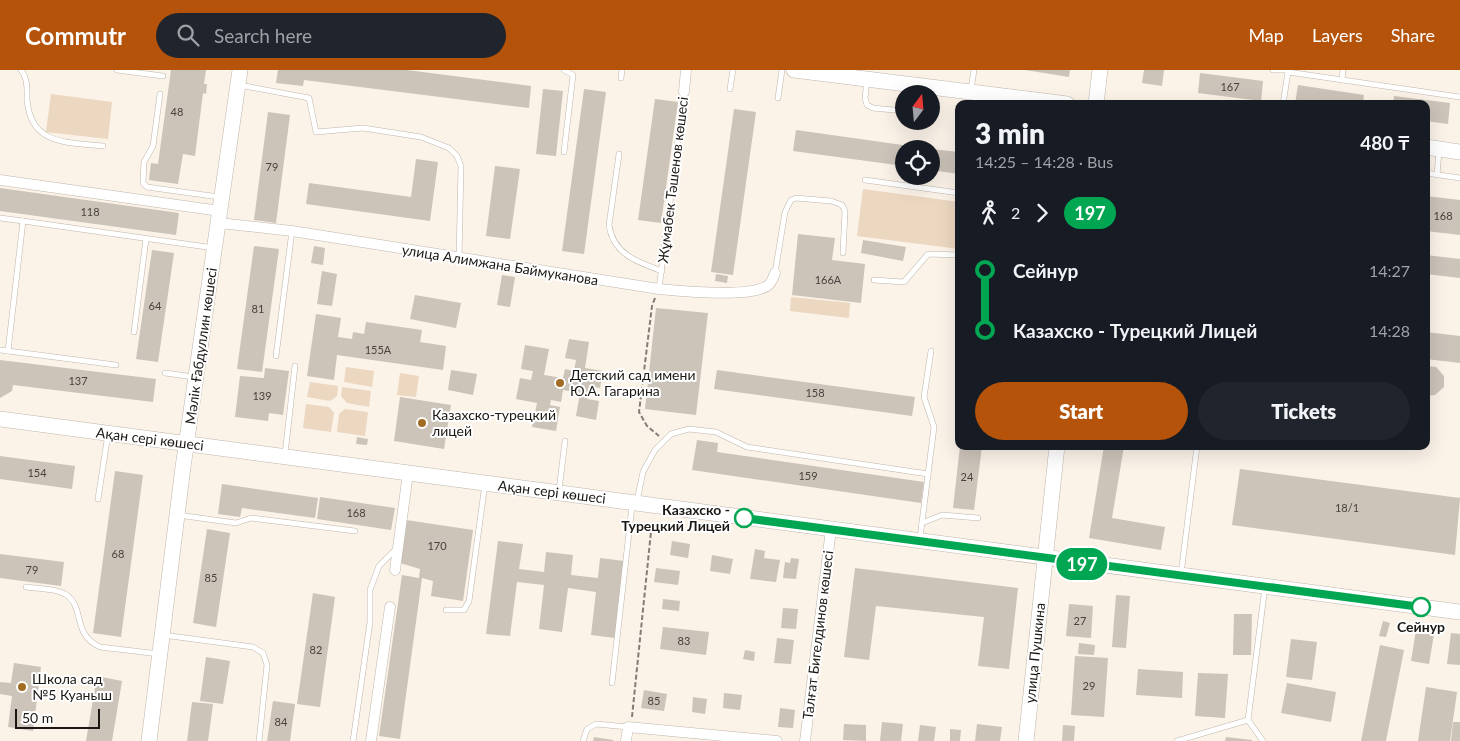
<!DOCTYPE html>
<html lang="en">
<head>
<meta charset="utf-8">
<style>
  :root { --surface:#171b24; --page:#20242c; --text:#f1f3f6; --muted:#9ea1a6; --accent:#b45309 }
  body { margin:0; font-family:Lato,sans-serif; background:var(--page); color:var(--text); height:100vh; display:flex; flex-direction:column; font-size:19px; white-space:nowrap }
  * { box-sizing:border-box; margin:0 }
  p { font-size:16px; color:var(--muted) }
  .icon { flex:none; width:28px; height:28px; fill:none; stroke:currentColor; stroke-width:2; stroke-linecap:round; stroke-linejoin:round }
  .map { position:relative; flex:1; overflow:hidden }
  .sheet { position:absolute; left:955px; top:30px; width:475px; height:350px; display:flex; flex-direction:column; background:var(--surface); border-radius:10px; box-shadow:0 5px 20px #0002 }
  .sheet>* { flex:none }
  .badge { padding:0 10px; border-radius:16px; font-size:18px; line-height:32px }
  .needle { width:32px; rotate:16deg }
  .tools { position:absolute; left:895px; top:15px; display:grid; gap:10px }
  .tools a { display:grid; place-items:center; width:45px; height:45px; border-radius:50%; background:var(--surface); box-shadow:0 5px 20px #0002; font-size:25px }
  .scale { position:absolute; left:15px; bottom:12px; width:85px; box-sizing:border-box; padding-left:5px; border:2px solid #1b1814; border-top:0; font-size:14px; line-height:18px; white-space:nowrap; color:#1b1814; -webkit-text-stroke:4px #fff; paint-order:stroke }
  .map>.badge { position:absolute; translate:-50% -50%; box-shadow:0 0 0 2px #fff }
  .legs { display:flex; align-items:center; gap:8px; height:55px; padding:0 20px; font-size:16px }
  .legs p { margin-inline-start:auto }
  .overview { display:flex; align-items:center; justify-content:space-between; height:85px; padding:0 20px }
  h1 { font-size:28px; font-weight:800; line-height:38px }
  .primary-button { display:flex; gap:10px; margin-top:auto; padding:10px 20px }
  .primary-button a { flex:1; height:58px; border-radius:30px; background:var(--accent); color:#fff; font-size:20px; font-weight:800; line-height:58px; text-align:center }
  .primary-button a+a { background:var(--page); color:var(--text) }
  ul { padding:0 20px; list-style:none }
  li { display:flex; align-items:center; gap:18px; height:60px; font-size:19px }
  li i { display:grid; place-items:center; width:8px; height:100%; margin:0 6px; background:currentColor }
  li i::after { content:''; width:12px; height:12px; margin:-6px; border:4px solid; border-radius:50%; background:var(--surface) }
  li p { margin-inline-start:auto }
  li:first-child i { background:linear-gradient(#0000 50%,currentColor 0) }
  li:last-child i { background:linear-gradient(currentColor 50%,#0000 0) }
  header { display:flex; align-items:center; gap:30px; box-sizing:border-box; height:70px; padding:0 25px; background:var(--accent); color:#fff }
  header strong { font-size:24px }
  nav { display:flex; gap:28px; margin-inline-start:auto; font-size:18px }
  .search { width:350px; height:45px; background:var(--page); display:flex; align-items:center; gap:12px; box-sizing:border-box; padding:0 18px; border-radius:28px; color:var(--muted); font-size:19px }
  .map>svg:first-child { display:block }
  .green { fill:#ecd7c0 }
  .building { fill:#ccc3b9 }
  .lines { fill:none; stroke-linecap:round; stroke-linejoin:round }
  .lane-casing { stroke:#beb6ac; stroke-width:6 }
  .street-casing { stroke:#beb6ac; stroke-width:11 }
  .secondary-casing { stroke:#beb6ac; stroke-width:16 }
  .path { stroke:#837d76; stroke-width:2; stroke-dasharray:5 2.5; stroke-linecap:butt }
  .lane { stroke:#fff; stroke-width:5 }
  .street { stroke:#fff; stroke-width:10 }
  .secondary { stroke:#fff; stroke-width:15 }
  .line-1-casing { stroke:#fff; stroke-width:11 }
  .line-1 { stroke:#00a651; stroke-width:8 }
  .poi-dot { fill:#a16d24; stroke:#fff; stroke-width:2 }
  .stop-1-dot { fill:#fff; stroke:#00a651; stroke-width:2.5 }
  .labels { text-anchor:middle; stroke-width:4; stroke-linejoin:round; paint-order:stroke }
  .number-label { font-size:11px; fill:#47433d }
  .street-label { font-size:14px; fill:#1b1814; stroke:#fff }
  .poi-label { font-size:14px; fill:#1b1814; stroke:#fff; text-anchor:start }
  .stop-label { font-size:14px; font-weight:bold; fill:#1b1814; stroke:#fff; text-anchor:end }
</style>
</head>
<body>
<header>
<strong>Commutr</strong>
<div class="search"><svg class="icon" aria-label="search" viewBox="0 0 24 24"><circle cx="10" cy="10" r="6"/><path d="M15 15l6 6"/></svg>Search here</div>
<nav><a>Map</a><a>Layers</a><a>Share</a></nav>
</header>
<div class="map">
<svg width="1460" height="671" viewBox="0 0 1460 671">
  <rect width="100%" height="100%" fill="#fbf2e8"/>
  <g class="green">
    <polygon points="51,24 112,32 108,69 46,62"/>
    <polygon points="863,119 959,132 959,179 857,166"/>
    <polygon points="791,227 850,233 849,248 790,241"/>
    <polygon points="346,297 374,301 372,317 344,312"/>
    <polygon points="400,303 419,306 416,327 397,325"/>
    <polygon points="310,312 338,316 337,326 330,331 307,327"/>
    <polygon points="342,317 371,321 369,337 347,333 341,326"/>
    <polygon points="306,334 329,337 334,343 331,362 303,358"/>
    <polygon points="345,339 368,342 365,366 337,362 339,344"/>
  </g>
  <g class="building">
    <polygon points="171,0 206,0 204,14 207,14 206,24 203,23 195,86 183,84 178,114 149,110 151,93 158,94"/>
    <polygon points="278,0 407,0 531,16 529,38 304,10 303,16 276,13"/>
    <polygon points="1025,0 1070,0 1069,7"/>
    <polygon points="1144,0 1164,0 1162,16 1142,13"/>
    <polygon points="1200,3 1263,11 1261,31 1198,23"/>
    <polygon points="1298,15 1364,25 1363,34 1295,34"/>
    <polygon points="543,19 563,21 556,86 536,84"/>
    <polygon points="584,19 606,22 584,184 562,181"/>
    <polygon points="1394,26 1450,33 1448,54 1426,51 1426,34 1393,34"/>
    <polygon points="655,29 678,32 661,153 638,150"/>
    <polygon points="734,39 756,42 733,205 711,202"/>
    <polygon points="268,42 290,45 276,153 254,150"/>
    <polygon points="796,60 924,78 924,79 904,79 904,96 793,81"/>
    <polygon points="931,79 959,82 959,104 931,100"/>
    <polygon points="416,89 438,92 430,151 306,134 309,113 411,127"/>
    <polygon points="495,96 520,99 510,169 486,166"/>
    <polygon points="0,118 179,143 176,165 0,141"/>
    <polygon points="1426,126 1460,130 1460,165 1426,161"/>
    <polygon points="798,164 835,168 832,190 865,194 861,233 792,225"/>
    <polygon points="863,170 906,177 903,191 861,183"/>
    <polygon points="254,176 279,179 262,302 237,299"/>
    <polygon points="314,176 325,178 323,195 311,193"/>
    <polygon points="152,180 174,183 158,292 136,289"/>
    <polygon points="1426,185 1460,189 1460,208 1426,204"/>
    <polygon points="322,201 337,204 332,236 317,234"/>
    <polygon points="716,204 728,206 727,213 715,211"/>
    <polygon points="502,205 515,207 510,237 497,235"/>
    <polygon points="415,225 461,233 456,258 410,249"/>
    <polygon points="656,238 708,243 696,345 645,339"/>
    <polygon points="316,244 341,248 338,267 352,269 353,262 364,264 366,252 422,260 420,272 446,276 443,300 337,285 334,310 307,306"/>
    <polygon points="1426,262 1460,266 1460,293 1426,289"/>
    <polygon points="569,269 589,272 585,298 603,301 600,318 589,316 587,329 599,331 596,350 576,346 580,323 563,320 561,332 551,330 550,335 560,337 556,361 532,357 537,333 516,329 520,308 531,310 533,301 521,299 525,275 549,279 544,305 563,308 565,299 574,301 576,290 565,288"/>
    <polygon points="0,290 156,309 153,332 13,315 12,321 0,328"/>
    <polygon points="1426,296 1436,297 1444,306 1444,317 1435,325 1426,326"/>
    <polygon points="265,298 289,301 283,345 269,343 268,351 235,347 240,306 264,308"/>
    <polygon points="451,300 477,304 473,325 448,320"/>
    <polygon points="717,300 915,327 912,346 714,319"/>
    <polygon points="400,327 451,335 444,379 394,371"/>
    <polygon points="357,367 368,369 367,375 356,374"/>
    <polygon points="697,370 718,373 717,382 924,412 921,433 692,400"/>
    <polygon points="960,376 982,376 974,440 953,438"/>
    <polygon points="1104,376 1124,376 1112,448 1165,457 1161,480 1089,468"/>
    <polygon points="0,386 75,396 72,419 0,409"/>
    <polygon points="1240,399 1460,428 1455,485 1232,455"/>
    <polygon points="115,401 143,405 121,567 93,563"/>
    <polygon points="222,414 318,428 315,448 242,438 240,447 218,444"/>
    <polygon points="320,427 395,438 391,460 317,449"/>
    <polygon points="406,450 473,460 463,531 431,526 433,511 422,508 400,669 379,666 402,505 419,508 420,499 400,493"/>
    <polygon points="207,459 230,463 216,557 193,553"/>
    <polygon points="498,471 523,474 519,499 544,502 546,482 573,485 571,505 598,508 600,488 624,491 615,568 591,565 596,522 568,518 562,562 539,559 544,515 517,512 510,566 486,564"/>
    <polygon points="672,471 690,474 688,488 670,485"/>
    <polygon points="755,479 765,481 764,488 780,490 776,512 750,509"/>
    <polygon points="0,484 64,492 61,516 0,508"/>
    <polygon points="712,485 733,489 730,504 710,501"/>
    <polygon points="791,488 799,489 796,509 783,508 785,492 790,493"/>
    <polygon points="656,498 680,501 678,515 654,512"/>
    <polygon points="855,498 1018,518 1009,599 978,596 984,547 876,536 869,590 844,587"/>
    <polygon points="313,523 335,527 320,637 297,634"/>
    <polygon points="1116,525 1130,526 1126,578 1112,577"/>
    <polygon points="663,529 680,531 679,541 662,539"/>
    <polygon points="1069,534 1093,536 1091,568 1066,566"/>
    <polygon points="783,538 798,539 796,559 781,558"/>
    <polygon points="1234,544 1252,544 1251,585 1233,585"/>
    <polygon points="1383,551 1390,553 1386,567 1379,566"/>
    <polygon points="1417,554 1435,558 1429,594 1411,591"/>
    <polygon points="663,557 709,562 706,585 660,579"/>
    <polygon points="1451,563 1460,564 1460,595 1447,594"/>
    <polygon points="777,568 794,570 791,594 774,593"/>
    <polygon points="1291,569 1317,572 1312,610 1286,607"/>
    <polygon points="1079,573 1095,575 1094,585 1078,584"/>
    <polygon points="1380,575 1404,580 1386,671 1361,671"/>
    <polygon points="745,580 755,582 754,591 743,589"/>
    <polygon points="1075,586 1108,588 1104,647 1071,645"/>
    <polygon points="206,587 230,591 223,634 200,631"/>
    <polygon points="14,593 41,597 33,661 8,657 12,626 0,624 0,612 11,613"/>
    <polygon points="1138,599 1183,602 1182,628 1136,625"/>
    <polygon points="1198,603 1228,604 1225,648 1195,646"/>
    <polygon points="97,606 122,611 112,671 86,671"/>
    <polygon points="1287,613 1336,622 1331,652 1281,643"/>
    <polygon points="1426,617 1457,622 1450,671 1418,671"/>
    <polygon points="644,620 667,624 664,641 641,638"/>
    <polygon points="724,623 742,625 740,640 723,638"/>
    <polygon points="693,627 707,629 705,644 692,642"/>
    <polygon points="273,631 295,634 290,671 267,671"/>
    <polygon points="192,632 213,634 208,671 187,671"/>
    <polygon points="780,638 795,640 793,658 778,657"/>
    <polygon points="882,652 903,654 901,671 880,671"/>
    <polygon points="1453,652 1460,652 1460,671 1451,671"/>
    <polygon points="844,654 866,655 866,671 843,670"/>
    <polygon points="977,654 1002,657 1000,671 975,671"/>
    <polygon points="920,655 936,657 934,671 918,671"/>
    <polygon points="1063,655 1075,656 1074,671 1062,671"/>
    <polygon points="950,659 961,660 960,671 950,671"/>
    <polygon points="594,667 613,670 613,671 593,671"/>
    <polygon points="1226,667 1252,670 1252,671 1225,671"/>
  </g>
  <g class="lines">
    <defs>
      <g id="lane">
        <path d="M21,0C28,8 27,20 27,30C31,76 68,72 103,76"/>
        <polyline points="117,0 163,6"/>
        <polyline points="564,0 573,5 564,82"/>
        <polyline points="1273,0 1288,0"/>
        <polyline points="621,8 622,0"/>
        <polyline points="867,10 865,28 867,35 873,38 904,41"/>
        <polyline points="1342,10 1343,0"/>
        <polyline points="239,15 309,28 316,62 363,58 421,67 449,78 457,86 461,96 459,188"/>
        <polyline points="730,19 733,0"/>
        <polyline points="971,20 974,0"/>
        <polyline points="160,24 153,76 144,92 143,113 147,117 219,127"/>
        <polyline points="778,28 782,0"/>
        <polyline points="980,34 981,24"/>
        <polyline points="1283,34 1288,2 1460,27"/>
        <path d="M619,84L609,155C613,184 637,192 662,201"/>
        <polyline points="1426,103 1460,108"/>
        <polyline points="1437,105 1439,81"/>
        <polyline points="865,110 959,123"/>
        <polyline points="0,148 23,151"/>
        <polyline points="775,203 785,142 791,130 796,128 831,131 842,135 845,141 843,183"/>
        <polyline points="874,210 904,212 928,184 959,185"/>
        <polyline points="659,219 684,22"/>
        <polyline points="134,262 146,169"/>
        <polyline points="0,280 8,281 23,151 214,178"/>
        <polyline points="8,281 116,295"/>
        <polyline points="276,286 292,161"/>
        <polyline points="165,303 194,307"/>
        <polyline points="285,384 295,296"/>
        <polyline points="559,420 565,371"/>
        <polyline points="98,429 108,364"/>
        <polyline points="637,431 643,402 655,380 671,364 689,359 716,362 747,377 928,404"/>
        <polyline points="178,445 236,453 251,448 355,461"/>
        <polyline points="922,453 942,445 978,448"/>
        <polyline points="920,468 934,357 924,327 931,281"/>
        <polyline points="1181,504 1197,376"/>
        <path d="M26,517C38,519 54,518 65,524C86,537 71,564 100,577L159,584"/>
        <polyline points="446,540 464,540 469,531 485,414"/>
        <polyline points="163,565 253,577 263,583 267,595 259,671"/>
        <polyline points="612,613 632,436"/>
        <polyline points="353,671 370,552 370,520 379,496 396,479"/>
        <polyline points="583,671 587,659 596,654 628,657"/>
        <polyline points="1177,671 1248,650"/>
        <polyline points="1263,671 1248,650 1265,517"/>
      </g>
      <g id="street">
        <polyline points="684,22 686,0"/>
        <polyline points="0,110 220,141"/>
        <path d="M219,153L292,161L659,219C682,221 748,228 767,216C772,213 773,208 775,203"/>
        <polyline points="395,500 408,403"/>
        <polyline points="371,671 390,537"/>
        <polyline points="626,671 628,657 777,671"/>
        <polyline points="805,671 831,459"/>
      </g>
      <g id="secondary">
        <polyline points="794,0 1067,34"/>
        <polyline points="1096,34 1100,0"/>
        <polyline points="1426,77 1460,82"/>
        <polyline points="0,349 1460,542"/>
        <polyline points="149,671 183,397 240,0"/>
        <polyline points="1026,671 1057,376"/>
      </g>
    </defs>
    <use href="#lane" class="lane-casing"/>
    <use href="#street" class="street-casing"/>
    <use href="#secondary" class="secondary-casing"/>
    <g class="path">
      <polyline points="655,228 652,236 639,342 647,356 659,366"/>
      <polyline points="632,647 652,452"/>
    </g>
    <use href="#lane" class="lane"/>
    <use href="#street" class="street"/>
    <use href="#secondary" class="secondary"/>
  </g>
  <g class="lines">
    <defs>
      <polyline id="line-1" points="744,448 1421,537"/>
    </defs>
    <use href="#line-1" class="line-1-casing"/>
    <use href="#line-1" class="line-1"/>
  </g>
  <g class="poi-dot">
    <circle cx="560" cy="313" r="5"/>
    <circle cx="422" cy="353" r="5"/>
    <circle cx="22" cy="617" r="5"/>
  </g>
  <g class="stop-1-dot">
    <circle cx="744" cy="448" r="9"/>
    <circle cx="1421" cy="537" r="9"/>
  </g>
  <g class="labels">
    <g class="number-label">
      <text x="1230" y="21">167</text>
      <text x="177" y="46">48</text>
      <text x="272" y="101">79</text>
      <text x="90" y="146">118</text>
      <text x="1443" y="150">168</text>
      <text x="828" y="214">166А</text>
      <text x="155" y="240">64</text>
      <text x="258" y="243">81</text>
      <text x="378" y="284">155А</text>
      <text x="78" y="315">137</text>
      <text x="815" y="327">158</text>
      <text x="262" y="330">139</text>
      <text x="37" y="407">154</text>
      <text x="808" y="410">159</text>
      <text x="967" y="411">24</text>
      <text x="1347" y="442">18/1</text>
      <text x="356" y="447">168</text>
      <text x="437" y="480">170</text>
      <text x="118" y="488">68</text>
      <text x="32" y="504">79</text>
      <text x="211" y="512">85</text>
      <text x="1080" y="555">27</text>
      <text x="684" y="575">83</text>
      <text x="316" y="584">82</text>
      <text x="1089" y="620">29</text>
      <text x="654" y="635">85</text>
      <text x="281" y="656">84</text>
    </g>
    <g class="street-label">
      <text transform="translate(673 110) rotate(-83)" y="5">Жұмабек Тәшенов көшесі</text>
      <text transform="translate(500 195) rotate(9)" y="5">улица Алимжана Баймуканова</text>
      <text transform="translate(201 276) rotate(-82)" y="5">Мәлік Ғабдуллин көшесі</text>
      <text transform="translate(150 369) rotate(7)" y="5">Ақан сері көшесі</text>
      <text transform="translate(552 422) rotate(7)" y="5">Ақан сері көшесі</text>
      <text transform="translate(818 565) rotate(-83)" y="5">Талғат Бигелдинов көшесі</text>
      <text transform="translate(1035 583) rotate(-84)" y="5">улица Пушкина</text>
    </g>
    <g class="poi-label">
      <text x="570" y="310">Детский сад имени<tspan x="570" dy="16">Ю.А. Гагарина</tspan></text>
      <text x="432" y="350">Казахско-турецкий<tspan x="432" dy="16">лицей</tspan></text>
      <text x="32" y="614">Школа сад<tspan x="32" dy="16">№5 Куаныш</tspan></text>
    </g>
    <g class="stop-label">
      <text x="730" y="445">Казахско -<tspan x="730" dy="16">Турецкий Лицей</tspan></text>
      <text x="1421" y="562" text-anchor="middle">Сейнур</text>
    </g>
  </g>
</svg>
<div class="tools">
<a><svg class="needle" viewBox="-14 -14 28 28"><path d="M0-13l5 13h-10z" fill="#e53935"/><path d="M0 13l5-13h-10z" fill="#9ea1a6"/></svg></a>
<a><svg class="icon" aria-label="locate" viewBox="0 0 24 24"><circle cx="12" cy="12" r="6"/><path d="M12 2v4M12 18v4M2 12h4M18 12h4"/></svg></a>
</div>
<div class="scale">50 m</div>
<b class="badge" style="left:1082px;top:494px;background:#00a651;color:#fff">197</b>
<section class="sheet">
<div class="overview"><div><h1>3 min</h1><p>14:25 – 14:28 · Bus</p></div><b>480 ₸</b></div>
<div class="legs"><svg class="icon" aria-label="walk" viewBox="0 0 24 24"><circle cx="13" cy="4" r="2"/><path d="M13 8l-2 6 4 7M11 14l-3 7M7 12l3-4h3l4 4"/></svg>2<svg class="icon" aria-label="forward" viewBox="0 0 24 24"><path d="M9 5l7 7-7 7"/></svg><b class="badge" style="background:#00a651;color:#fff">197</b></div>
<ul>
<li><i style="color:#00a651"></i><b>Сейнур</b><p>14:27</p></li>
<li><i style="color:#00a651"></i><b>Казахско - Турецкий Лицей</b><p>14:28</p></li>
</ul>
<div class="primary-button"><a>Start</a><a>Tickets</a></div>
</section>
</div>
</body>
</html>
